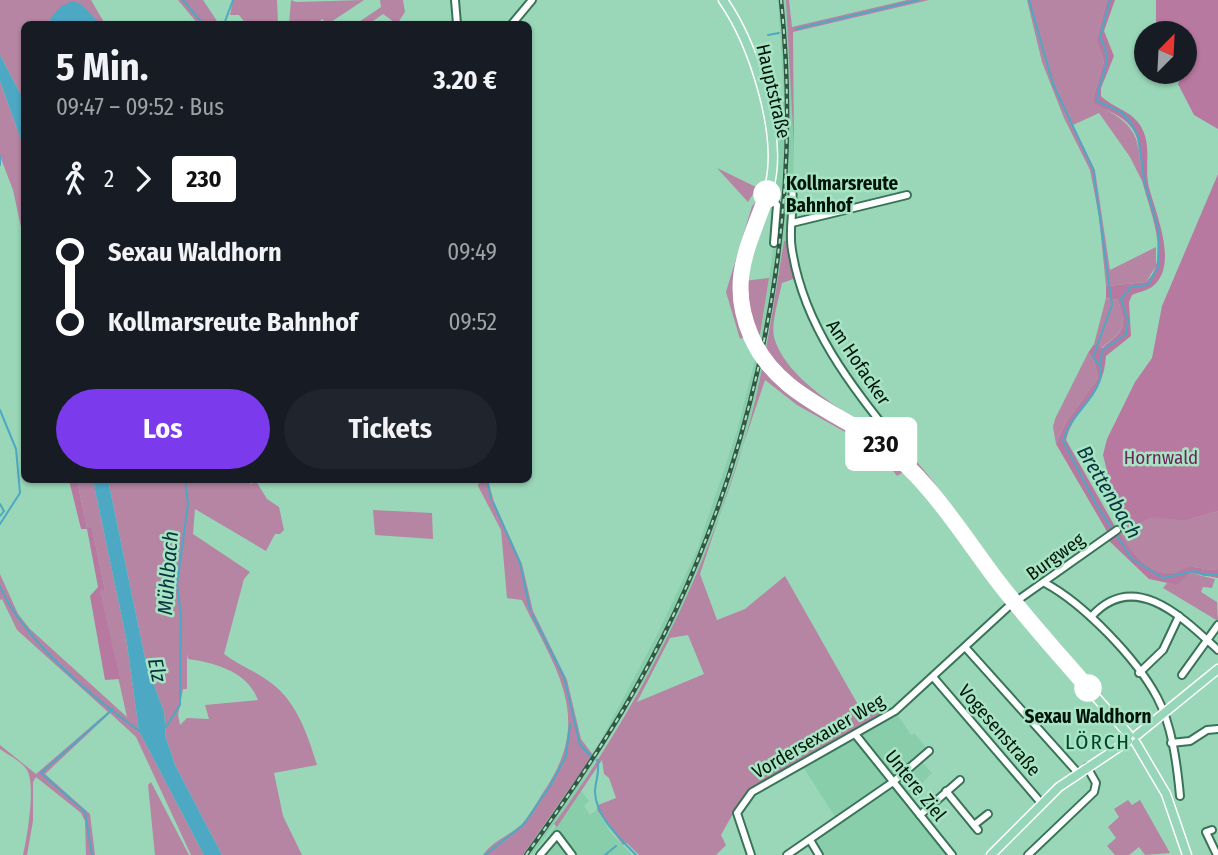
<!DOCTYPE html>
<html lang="de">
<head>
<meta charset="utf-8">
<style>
  :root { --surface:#171b24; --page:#20242c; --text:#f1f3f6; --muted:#9ea1a6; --accent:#7c3aed }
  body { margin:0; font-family:"Fira Sans Condensed",sans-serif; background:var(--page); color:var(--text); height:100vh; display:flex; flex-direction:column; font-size:26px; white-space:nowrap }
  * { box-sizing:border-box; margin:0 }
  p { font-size:23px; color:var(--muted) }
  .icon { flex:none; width:38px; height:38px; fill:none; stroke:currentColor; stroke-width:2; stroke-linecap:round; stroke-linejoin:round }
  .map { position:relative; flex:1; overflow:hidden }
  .side { position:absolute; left:21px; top:21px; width:511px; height:462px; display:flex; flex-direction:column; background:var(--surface); border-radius:10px; box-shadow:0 2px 5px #0004 }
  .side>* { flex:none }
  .badge { padding:0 14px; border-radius:5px; font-size:24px; line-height:46px }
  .needle { width:46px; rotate:24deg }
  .buttons { position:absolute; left:1134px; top:21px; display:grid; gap:14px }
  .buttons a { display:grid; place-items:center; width:63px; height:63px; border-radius:50%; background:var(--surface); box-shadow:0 2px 5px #0004; font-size:35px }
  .map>.badge { position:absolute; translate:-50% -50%; box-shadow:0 0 0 4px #fff }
  .legs { display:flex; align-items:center; gap:10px; height:77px; padding:0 35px; font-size:23px }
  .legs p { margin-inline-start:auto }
  .head { display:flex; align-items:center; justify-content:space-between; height:119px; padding:0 35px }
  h1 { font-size:38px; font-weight:700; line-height:52px }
  .primary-button { display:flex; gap:14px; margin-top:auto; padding:14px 35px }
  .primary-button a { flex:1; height:80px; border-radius:42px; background:var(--accent); color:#fff; font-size:28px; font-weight:700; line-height:80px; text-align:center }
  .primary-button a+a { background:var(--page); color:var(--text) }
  ul { padding:0 35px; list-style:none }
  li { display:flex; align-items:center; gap:24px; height:70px; font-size:26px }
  li i { display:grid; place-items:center; width:10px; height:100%; margin:0 9px; background:currentColor }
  li i::after { content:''; width:18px; height:18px; margin:-9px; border:5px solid; border-radius:50%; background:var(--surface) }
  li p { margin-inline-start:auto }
  li:first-child i { background:linear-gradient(#0000 50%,currentColor 0) }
  li:last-child i { background:linear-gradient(currentColor 50%,#0000 0) }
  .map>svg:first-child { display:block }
  .built { fill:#89ceab }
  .green { fill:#b585a3; fill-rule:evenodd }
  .forest { fill:#b879a1 }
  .water { fill:#4da8c4 }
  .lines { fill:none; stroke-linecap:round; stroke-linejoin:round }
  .stream { stroke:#4da8c4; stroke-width:2 }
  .minor-casing { stroke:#397458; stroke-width:10 }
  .major-casing { stroke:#fff; stroke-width:11 }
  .minor { stroke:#fff; stroke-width:6 }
  .major { stroke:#97d6b9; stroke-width:8 }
  .rail-casing { stroke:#345645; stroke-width:4.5 }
  .rail { stroke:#a7e4c4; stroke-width:2; stroke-dasharray:5; stroke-linecap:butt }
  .major-bridge-casing { stroke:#fff; stroke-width:11; stroke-linecap:butt }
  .major-bridge { stroke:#97d6b9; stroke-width:8 }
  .line-1-casing { stroke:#fff; stroke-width:16 }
  .line-1 { stroke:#fff; stroke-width:10 }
  .stop-1-dot { fill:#fff; stroke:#fff; stroke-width:3.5 }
  .labels { text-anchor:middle; stroke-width:5; stroke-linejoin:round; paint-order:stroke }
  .street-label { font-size:19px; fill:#00140a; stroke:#a7e4c4 }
  .stop-label { font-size:19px; font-weight:bold; fill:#00140a; stroke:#a7e4c4; text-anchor:start }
  .park-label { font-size:19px; fill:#71245a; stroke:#a7e4c4 }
  .water-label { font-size:21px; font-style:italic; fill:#07333f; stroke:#a7e4c4 }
  .neighbourhood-label { font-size:21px; letter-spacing:2px; fill:#00432b; stroke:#a7e4c4 }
</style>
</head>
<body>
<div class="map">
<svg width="1218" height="855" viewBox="0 0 1218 855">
  <rect width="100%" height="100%" fill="#9ad7b8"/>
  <g class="built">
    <polygon points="778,0 786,0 791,61 794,148 792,219 788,223 788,241 784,241 760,380 745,439 716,527 665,646 576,793 532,855 523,855 593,755 657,635 697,550 737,431 760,340 774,243 777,205 773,196 776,186 767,102 784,100"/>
    <polygon points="895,711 911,735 914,733 929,751 920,760 932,773 906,800 949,855 821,855 816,839 839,823 802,765"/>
    <polygon points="581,791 589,801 584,806 590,815 597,810 611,833 632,855 535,855"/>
  </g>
  <g class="green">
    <polygon points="0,0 91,0 105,24 100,24 88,13 50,19 52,24 24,24 24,101 0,55"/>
    <polygon points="178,0 203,0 219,24 198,24"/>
    <polygon points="233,0 277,0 278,24 246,24 239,15 230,15"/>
    <polygon points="291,0 296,2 364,0 328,24 322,19 317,24 289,24"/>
    <polygon points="380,0 403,0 405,12 399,21 394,22 383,14 369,24 356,24 381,7"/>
    <polygon points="786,0 789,0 792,27 907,0 929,0 793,32 794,148"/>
    <path d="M1027,0H1107L1098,34V45L1104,61L1093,98L1095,103C1139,127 1138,134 1143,183L1130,157L1099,113L1073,125L1095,170L1110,270L1156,247V266L1146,282L1106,286L1099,216L1090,170L1064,118L1042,62Z"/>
    <polygon points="0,81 24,148 24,241 13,190 0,156"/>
    <polygon points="717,168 762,190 753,194 748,202"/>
    <polygon points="759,199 759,209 765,211 753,236 744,281 769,278 760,335 754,333 740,339 726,292 752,206"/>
    <path d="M788,223H794C795,320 865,398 923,469C957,510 987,555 1019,598L1009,603L932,499L905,471L897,476L877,450L797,405L765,380L700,574L717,620L745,609L785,576L861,710L873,704L881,717L754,787L739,803L721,835L726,845L716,855H639L627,843L623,845L597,810L598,805L616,798L609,778L604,774L602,760L557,827L554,824C639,707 704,578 745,439C764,374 773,307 784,241L788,240ZM796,278C817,347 851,381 889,438C852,417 786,381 774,337C771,323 779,298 782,283ZM688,635L704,674L637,702L670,638Z"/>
    <path d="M1106,298L1118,300C1127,329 1125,329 1101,348L1094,344Z"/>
    <polygon points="1088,353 1094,361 1098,378 1066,422 1056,444 1053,427 1055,419"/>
    <path d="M77,480H93L126,637L139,731L204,855H191L136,737L110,713L45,774L90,814L95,855H86L85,821L81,813L36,777L33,782V821L27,855H23C27,838 36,785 27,770C21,761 8,755 0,749V745L36,774L108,712L17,630L2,599L0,600V574L18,614L30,629L127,717L99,592L105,590L92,528H87Z"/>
    <path d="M108,480H244L251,484L256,481L267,499L279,507L284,530L280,534H275L266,551L195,509L193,534L250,572L244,579L224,654C237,664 253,670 267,680C296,699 307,733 317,765L274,773L283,816L302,855H222L175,765L166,738L164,712L146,663ZM187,654L188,659C215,663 247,671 258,700L205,705L209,719L187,718L180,725L178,715L183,689H187Z"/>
    <path d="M480,480H488L494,502L522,564L533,611L567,680L581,739L593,755L523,855H483C492,841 509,836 521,825C529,817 536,804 542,794C595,719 557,672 522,600L507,598L501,530L478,486Z"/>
    <polygon points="373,510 432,513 433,539 375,535"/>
    <path d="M1218,511V569C1207,571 1201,567 1191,567C1184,567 1178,573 1170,573C1146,573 1132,551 1120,533L1152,516L1185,521Z"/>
    <polygon points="1190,573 1215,579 1212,588 1203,587 1201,592 1217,602 1218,621 1163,588 1167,583 1177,584"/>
    <polygon points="151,782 189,855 155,855 148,785"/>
    <polygon points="1140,800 1170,853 1145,855 1139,847 1129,855 1115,855 1107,846 1116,838 1108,827 1119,817 1114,809 1128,800 1132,805"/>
  </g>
  <g class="forest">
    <path d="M1107,0H1115L1104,31L1114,56L1101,88V96C1113,108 1130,110 1140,125C1152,144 1145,162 1148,183C1153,208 1181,265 1152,287C1146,291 1138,292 1132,295L1129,302L1131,336L1106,356C1103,401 1074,406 1066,440L1117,530L1128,524L1112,491L1103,455L1107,439L1135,382L1152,358L1162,306L1218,174V511L1185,521L1152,517L1120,533C1132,551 1146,573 1170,573C1178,573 1184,566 1191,567C1201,567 1207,571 1218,569V578L1190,573L1177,585L1149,579L1106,538L1109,535L1056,444L1066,422L1098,378L1094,361L1088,353L1094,344L1102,348C1125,329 1127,329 1118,300L1106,298V286L1146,282C1171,258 1150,212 1143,184C1139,165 1143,143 1131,127C1122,115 1106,110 1094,103L1093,98L1104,61L1098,45V34Z"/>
    <polygon points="1156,0 1218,0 1218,129 1194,115 1178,84 1185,67 1185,33 1156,33"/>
    <polygon points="69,480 77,480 87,528 92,528 105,590 100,592 120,679 105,680 90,596 98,587 87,529 81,529"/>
  </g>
  <g class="water">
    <polygon points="73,1 82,5 100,24 52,24 50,19 60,7"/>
    <polygon points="0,55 24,101 24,148 0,81"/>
    <polygon points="93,480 108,480 146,663 164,712 166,738 175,765 222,855 204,855 139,731 126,637"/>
  </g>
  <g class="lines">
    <g class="stream">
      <polyline points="183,0 203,24"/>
      <polyline points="1029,0 1053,84 1093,169 1112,305 1093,357 1099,365"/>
      <path d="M1110,0L1100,37C1115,67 1100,69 1097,101L1121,112L1130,121L1138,136L1145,184L1159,231L1158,267L1148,285L1131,287L1121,299L1128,320L1126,334L1102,351C1100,360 1102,371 1100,379C1094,401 1070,415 1063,441L1096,504L1132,559L1163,578L1195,571L1204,575L1218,574"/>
      <polyline points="224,24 233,0"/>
      <polyline points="796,29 918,0"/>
      <polyline points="768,35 779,33"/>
      <polyline points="0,156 0,165"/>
      <polyline points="0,410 16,449 20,493 0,524"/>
      <polyline points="487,480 491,499"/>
      <polyline points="493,502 520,563 530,610"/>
      <polyline points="0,504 4,511 0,516"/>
      <path d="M0,586C22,639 94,699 141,732"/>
      <polyline points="532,614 564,677 580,745 592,757"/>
      <polyline points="166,727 180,705 181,616 177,584 188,504 185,480"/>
      <path d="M597,760C601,769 595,781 595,792C596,818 620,838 636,855"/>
      <polyline points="92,855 85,812 41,773 113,709"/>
      <polyline points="485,855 523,825 550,786 566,756 570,724"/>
      <polyline points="605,855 616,846"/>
    </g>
    <defs>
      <g id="minor">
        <polyline points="455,0 457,24"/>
        <polyline points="512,24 532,0"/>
        <path d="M792,186C795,208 788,229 792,250C805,333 859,395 909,458V468"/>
        <polyline points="767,194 777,205 774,243"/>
        <polyline points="792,223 907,195"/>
        <path d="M1045,583C1084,604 1136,658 1157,697C1172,725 1177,764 1180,796"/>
        <path d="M1091,617C1134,568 1183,618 1218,650"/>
        <polyline points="965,647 1078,773"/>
        <polyline points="1139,673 1163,650 1179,616"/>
        <polyline points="1182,675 1218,625"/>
        <polyline points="934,678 1042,804"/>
        <polyline points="855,734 952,855"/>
        <polyline points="1171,743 1190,741 1207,730 1218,729"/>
        <polyline points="946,791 978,830"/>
        <polyline points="920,815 960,780"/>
        <polyline points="974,825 988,814"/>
        <polyline points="1212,830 1206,832 1217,855"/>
        <polyline points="810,840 819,855"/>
        <polyline points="540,855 557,835 572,855"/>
        <polyline points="751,855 737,813 752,792 895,711 1008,607 1117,530"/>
        <polyline points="787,855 893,782 929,751"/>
        <polyline points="1028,855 1094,792 1096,783 1087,767"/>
      </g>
      <g id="major">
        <path d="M723,0C753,43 782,132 770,184C767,200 758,214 752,229C737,265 738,298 750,334"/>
        <path d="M773,372C811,405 859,423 897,456C944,497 975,553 1013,602C1050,648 1091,690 1129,735"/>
        <polyline points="1137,735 1218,669"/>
        <polyline points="1136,743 1166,794 1187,855"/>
        <polyline points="991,855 1059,787 1128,741"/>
      </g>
    </defs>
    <use href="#minor" class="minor-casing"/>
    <use href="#major" class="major-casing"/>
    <use href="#minor" class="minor"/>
    <use href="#major" class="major"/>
    <defs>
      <path id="rail" d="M526,855C560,808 593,760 623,710C747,501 807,243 781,0"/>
    </defs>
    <use href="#rail" class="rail-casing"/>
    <use href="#rail" class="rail"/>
    <defs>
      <polyline id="major-bridge" points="750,334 773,372"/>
    </defs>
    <use href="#major-bridge" class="major-bridge-casing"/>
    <use href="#major-bridge" class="major-bridge"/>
  </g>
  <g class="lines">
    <defs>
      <path id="line-1" d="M767,194C749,246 727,280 751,336C775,392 833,410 879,442C928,478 960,531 996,579C1025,617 1057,652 1088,688"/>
    </defs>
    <use href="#line-1" class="line-1-casing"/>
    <use href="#line-1" class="line-1"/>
  </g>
  <g class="stop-1-dot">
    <circle cx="767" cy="194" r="12"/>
    <circle cx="1088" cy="688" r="12"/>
  </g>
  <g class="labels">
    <g class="street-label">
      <text transform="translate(774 91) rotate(77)" y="7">Hauptstraße</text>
      <text transform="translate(859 362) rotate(56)" y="7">Am Hofacker</text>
      <text transform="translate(1055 556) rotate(-36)" y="7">Burgweg</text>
      <text transform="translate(1000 730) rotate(49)" y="7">Vogesenstraße</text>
      <text transform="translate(818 736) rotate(-30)" y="7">Vordersexauer Weg</text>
      <text transform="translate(916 785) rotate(51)" y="7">Untere Ziel</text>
    </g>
    <g class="stop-label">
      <text x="786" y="190">Kollmarsreute<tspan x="786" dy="22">Bahnhof</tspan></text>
      <text x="1088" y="723" text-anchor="middle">Sexau Waldhorn</text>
    </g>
    <g class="park-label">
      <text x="1161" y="464">Hornwald</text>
    </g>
    <g class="water-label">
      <text transform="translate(1109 492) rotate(59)" y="7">Brettenbach</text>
      <text transform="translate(168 573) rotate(-86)" y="7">Mühlbach</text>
      <text transform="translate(157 670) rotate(78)" y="7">Elz</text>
    </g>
    <g class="neighbourhood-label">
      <text x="1098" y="749">LÖRCH</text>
    </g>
  </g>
</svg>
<div class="buttons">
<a><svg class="needle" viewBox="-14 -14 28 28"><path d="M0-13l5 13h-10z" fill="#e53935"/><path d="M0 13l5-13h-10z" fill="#9ea1a6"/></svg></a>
</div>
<b class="badge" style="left:881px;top:444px;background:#fff;color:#111">230</b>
<section class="side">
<div class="head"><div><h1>5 Min.</h1><p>09:47 – 09:52 · Bus</p></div><b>3.20 €</b></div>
<div class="legs"><svg class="icon" aria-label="walk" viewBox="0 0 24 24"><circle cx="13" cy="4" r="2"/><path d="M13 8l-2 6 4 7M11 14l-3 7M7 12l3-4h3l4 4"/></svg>2<svg class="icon" aria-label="forward" viewBox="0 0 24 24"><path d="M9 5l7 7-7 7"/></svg><b class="badge" style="background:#fff;color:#111">230</b></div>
<ul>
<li><i style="color:#fff"></i><b>Sexau Waldhorn</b><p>09:49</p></li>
<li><i style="color:#fff"></i><b>Kollmarsreute Bahnhof</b><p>09:52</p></li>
</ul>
<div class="primary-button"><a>Los</a><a>Tickets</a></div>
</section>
</div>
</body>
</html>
